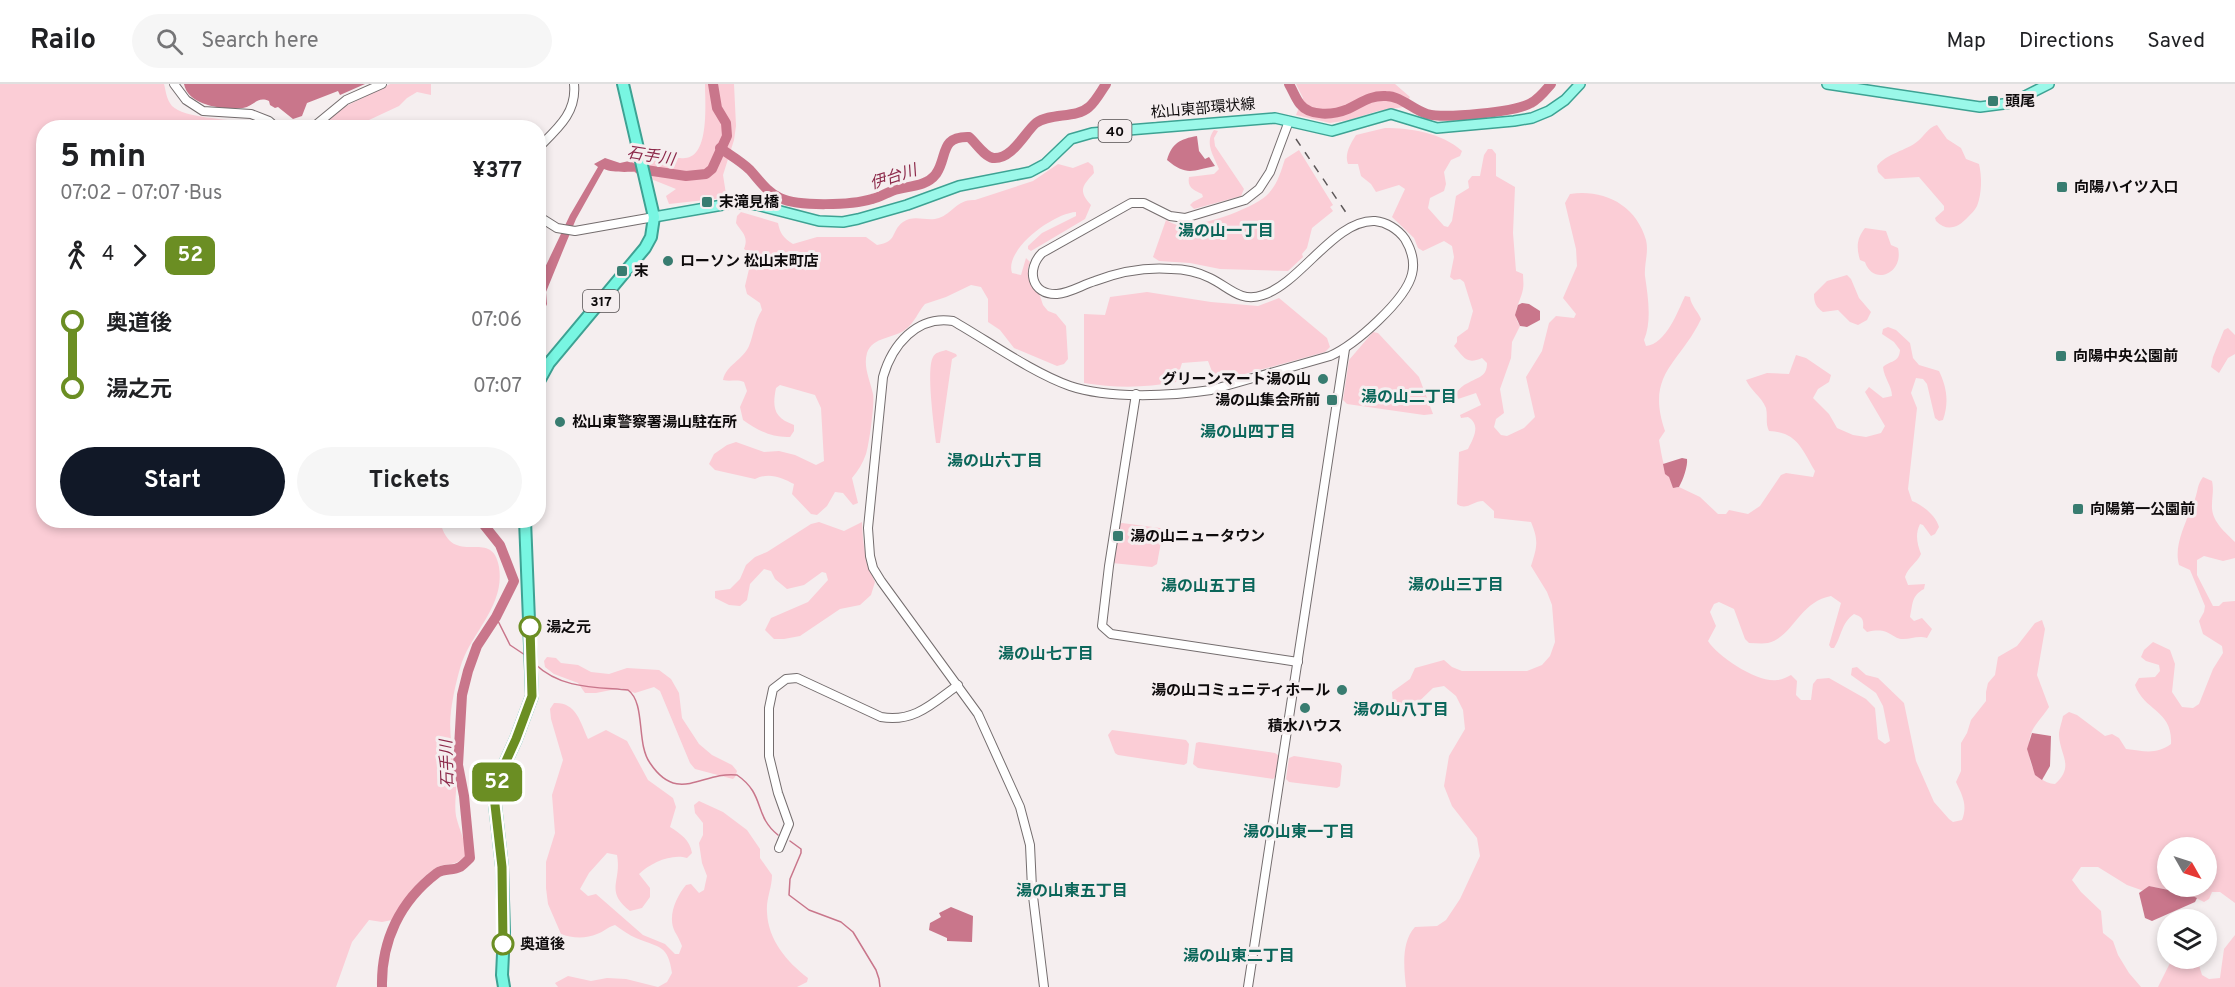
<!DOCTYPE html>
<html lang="en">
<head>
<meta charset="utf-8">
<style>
  :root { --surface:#fff; --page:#f6f6f6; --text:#202124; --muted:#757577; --line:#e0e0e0; --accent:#111827 }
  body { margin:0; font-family:Overpass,"Noto Sans JP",sans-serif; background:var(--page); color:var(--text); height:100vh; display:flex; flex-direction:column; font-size:22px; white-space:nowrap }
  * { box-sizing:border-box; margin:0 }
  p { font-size:20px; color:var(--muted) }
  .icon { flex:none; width:33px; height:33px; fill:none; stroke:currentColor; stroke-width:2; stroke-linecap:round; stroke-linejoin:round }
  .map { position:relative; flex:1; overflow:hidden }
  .side { position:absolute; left:36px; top:36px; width:510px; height:408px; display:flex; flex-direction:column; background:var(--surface); border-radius:24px; box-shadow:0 3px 9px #0003 }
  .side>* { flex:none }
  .badge { padding:0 12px; border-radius:9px; font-size:21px; line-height:39px }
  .needle { width:39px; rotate:129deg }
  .fabs { position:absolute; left:2157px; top:753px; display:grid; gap:12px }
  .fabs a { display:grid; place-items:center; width:60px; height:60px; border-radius:50%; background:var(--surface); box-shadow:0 3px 9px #0003; font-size:30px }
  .map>.badge { position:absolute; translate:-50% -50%; box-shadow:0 0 0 3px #fff }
  .legs { display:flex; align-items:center; gap:9px; height:66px; padding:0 24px; font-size:20px }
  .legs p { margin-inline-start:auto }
  .overview { display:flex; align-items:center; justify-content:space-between; height:102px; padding:0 24px }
  h1 { font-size:33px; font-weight:700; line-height:45px }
  .action { display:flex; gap:12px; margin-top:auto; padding:12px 24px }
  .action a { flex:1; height:69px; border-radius:36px; background:var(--accent); color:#fff; font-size:24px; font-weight:700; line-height:69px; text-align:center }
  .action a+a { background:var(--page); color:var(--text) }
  ul { padding:0 24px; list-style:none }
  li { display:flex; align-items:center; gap:21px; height:66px; font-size:22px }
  li i { display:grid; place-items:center; width:9px; height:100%; margin:0 8px; background:currentColor }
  li i::after { content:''; width:15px; height:15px; margin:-8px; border:4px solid; border-radius:50%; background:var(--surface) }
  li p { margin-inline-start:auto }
  li:first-child i { background:linear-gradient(#0000 50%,currentColor 0) }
  li:last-child i { background:linear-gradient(currentColor 50%,#0000 0) }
  header { display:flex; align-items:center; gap:36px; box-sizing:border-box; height:84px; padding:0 30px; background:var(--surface); border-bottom:2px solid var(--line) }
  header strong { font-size:28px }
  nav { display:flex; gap:33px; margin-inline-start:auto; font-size:21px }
  .search { width:420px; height:54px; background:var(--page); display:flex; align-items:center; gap:15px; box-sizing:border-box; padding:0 21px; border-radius:33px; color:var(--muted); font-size:22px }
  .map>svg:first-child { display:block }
  .green { fill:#fbcdd6; fill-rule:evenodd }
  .water { fill:#c9768b }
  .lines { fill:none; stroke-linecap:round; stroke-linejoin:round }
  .stream { stroke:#c9768b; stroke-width:1.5 }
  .river { stroke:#c9768b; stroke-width:10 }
  .tertiary-casing { stroke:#746d6e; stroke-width:10 }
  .primary-casing { stroke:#3da293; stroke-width:12 }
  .trunk-casing { stroke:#3da293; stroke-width:14 }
  .tertiary { stroke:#fff; stroke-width:8 }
  .primary { stroke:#9af8e9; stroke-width:9 }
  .trunk { stroke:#78f6e2; stroke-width:10 }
  .rail { stroke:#5c5758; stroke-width:1.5; stroke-dasharray:8 8; stroke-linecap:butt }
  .line-1-casing { stroke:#fff; stroke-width:14 }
  .line-1 { stroke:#6b8e23; stroke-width:9 }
  .poi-dot { fill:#387c70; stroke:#f5eeef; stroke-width:2 }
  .stop-1-dot { fill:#fff; stroke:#6b8e23; stroke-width:3 }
  .labels { text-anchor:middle; stroke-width:6; stroke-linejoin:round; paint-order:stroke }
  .shield { fill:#f5eeef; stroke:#534f50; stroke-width:1.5 }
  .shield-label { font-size:14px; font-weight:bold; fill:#0e0b0c }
  .poi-label { font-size:15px; font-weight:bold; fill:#0e0b0c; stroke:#f5eeef; text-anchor:start }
  .street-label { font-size:15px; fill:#0e0b0c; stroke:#f5eeef }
  .stop-label { font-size:15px; font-weight:bold; fill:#0e0b0c; stroke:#f5eeef; text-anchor:start }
  .water-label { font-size:16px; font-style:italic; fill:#8c294a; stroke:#f5eeef }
  .neighbourhood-label { font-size:16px; font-weight:bold; fill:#0b665a; stroke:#f5eeef }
</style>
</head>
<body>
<header>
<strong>Railo</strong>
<div class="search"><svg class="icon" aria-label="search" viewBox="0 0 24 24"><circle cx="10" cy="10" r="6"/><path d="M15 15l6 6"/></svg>Search here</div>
<nav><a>Map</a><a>Directions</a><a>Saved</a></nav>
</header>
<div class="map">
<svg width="2235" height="903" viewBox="0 0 2235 903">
  <rect width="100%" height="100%" fill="#f5eeef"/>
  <g class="green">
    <path d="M0,0H164C166,7 166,15 172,22C184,34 227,35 245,38L244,44H44V436L440,437C452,487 492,441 499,483C505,520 474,546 462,578C457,593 453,612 451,627C448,650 454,674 456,696C457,707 454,720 456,732C459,746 466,757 466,771C453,785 448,777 436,784C416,796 404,817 392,836L382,838L369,836L352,858L336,903H0Z"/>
    <polygon points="390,0 431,0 431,11 417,8 407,14 399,22 354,43 321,44 336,27"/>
    <path d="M705,0H734L736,42L734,56L723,91L726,110L723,114L669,120L666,112L676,105L631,87H650L629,77C643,74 656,72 671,73C675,73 680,75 685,74C710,73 705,18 705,0Z"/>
    <polygon points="1296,0 1395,0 1410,13 1404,23 1378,27 1349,36 1330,39 1296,31 1303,14"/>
    <path d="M1937,41L1947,55L1961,64L1966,75L1979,80C1982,92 1982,110 1977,122C1975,126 1971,130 1968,133C1958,144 1947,148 1936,137L1935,134L1944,126V122L1919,93L1885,95L1878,88L1877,82C1887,69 1906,67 1918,57C1925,51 1929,43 1937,41Z"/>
    <path d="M1385,44C1411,44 1442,49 1462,67L1460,72L1451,76L1444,88L1446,100L1444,107L1430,114L1428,124L1444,142L1448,143L1452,137L1456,112L1469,104L1468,97L1472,92H1480L1484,71L1488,65H1492L1496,70V92L1515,103L1513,149L1516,187L1523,190C1523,195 1524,200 1523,205C1521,218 1510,229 1520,242L1512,258L1511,274L1500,305L1504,329L1496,335L1494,343L1501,351L1507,352L1524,344L1535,333L1526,293L1542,267L1549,239L1556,232L1574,234L1576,230L1563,214L1577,182L1576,165L1565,119L1570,110C1604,105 1636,121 1646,156C1649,168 1644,180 1645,192C1648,213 1652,237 1644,256L1646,262C1666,260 1678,227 1685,212L1690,213C1691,222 1698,227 1701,235C1680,280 1645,289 1665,347L1659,356C1662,374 1664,389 1676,404L1679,403L1700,413L1718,430H1726L1729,426L1748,430L1760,422L1781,391L1786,389L1813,393L1815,387C1802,365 1797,348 1769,347C1765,339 1768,332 1766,324C1761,312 1751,307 1746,296L1767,289L1789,290L1796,271L1806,274L1831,291L1829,298L1818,305L1813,314L1829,330L1837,344L1853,351L1866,353L1881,349L1885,342L1865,308L1869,303L1883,314L1892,312C1892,302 1884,294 1883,283C1891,276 1899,279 1900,266L1894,258L1882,250L1883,245L1888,243L1896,246L1910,259L1913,274L1919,281L1939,287C1947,304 1949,318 1943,336L1939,337L1935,334L1927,300L1923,295L1916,294L1911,309L1917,324L1908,405L1912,417C1923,421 1936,432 1939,443L1935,450L1931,452L1923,441L1920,440C1915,450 1917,460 1921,470C1917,479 1908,483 1905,493L1908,501L1925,500L1924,505C1911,512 1913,520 1910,533L1914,537L1922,534L1932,545L1927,554C1918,551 1912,555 1903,555C1891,555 1890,542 1867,548L1863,544C1864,535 1862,533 1854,530C1841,539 1842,552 1834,564H1831L1829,561L1841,519L1831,512C1799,518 1793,553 1768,559C1762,560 1755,559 1749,559L1745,555L1734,525L1719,518L1714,520L1710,528L1716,542L1708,557C1718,573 1758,599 1777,596C1782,596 1787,593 1791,591L1797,597L1796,611L1801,616H1811L1813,600L1817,595L1829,594L1866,615L1875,624L1878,655L1885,660L1890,657L1883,622L1876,609L1851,591L1852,584L1857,583L1866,591L1878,594L1904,619L1916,677L1934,718L1949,735L1953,738L1962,736C1968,721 1962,711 1956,698L1961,687V659L1967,649L1971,636L1986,617V608L1988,599L1995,591L1998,573L2017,562L2035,539L2042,536L2045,545L2037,591L2049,623C2044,631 2036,639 2032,647C2024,666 2030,698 2055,700C2075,682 2060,672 2059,651C2059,645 2062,638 2063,632L2069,628L2077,631L2105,652L2112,650L2119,654L2126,665C2144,667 2156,671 2171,660C2173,626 2144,627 2135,601L2139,594L2155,593L2160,587L2159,581L2146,577L2141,573L2144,566L2153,558L2170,566L2175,580L2172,608L2182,623L2193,624L2199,620L2213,585L2223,569L2222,562L2203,550L2199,537L2204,528L2205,522L2190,486L2179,481C2173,460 2188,435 2195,415C2198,407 2197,401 2203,393L2212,397C2214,406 2212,412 2212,421C2211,437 2225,448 2235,458V474L2223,477L2204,472L2197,476V491L2213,522H2219L2223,518L2235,517V819L2220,808H2212L2209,815L2204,818L2188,810L2149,802L2144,807L2127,801L2098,783H2081L2072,796L2081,808L2101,827L2103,849L2113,857L2118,871L2129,889L2141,903H1406C1404,884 1401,858 1415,843L1437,842L1446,836L1460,815L1480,772L1477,754L1452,722L1444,702L1449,672L1465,645L1463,626L1456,612L1444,602L1433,604L1407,629H1400L1393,620L1392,608L1410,595L1415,584L1444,576L1452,583L1462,587H1527L1542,581L1550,572L1555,558L1552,521L1547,508L1531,482C1537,463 1539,457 1531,438L1494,434V427L1483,417C1473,417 1466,427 1457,420L1459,368L1468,365C1474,353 1481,341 1468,333L1461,334L1460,331L1481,321L1476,309L1458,315L1456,309C1459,305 1463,301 1468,299C1478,293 1487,293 1487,279L1482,274C1466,281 1464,273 1454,262L1457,258V253L1468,245L1473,227L1464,198L1460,195L1454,196L1450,193L1454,173L1452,162L1444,157L1423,167L1418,164L1414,154L1392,133L1405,105L1399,101L1376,108L1371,100L1361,92L1358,80H1348C1344,70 1351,59 1356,51ZM2168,764H2206V802H2168Z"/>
    <path d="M1214,46L1218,47L1214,54L1215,62L1244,105L1241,112L1194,125L1190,121L1193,118L1203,113L1202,110C1193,106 1187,103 1189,93L1214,90L1219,85C1214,72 1204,59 1214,46Z"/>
    <path d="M1299,66L1333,121L1330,123L1333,127L1312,144L1307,164L1302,170L1303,173L1288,187L1220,185L1190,179L1159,177L1153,173L1166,136C1170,138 1175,141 1179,141C1199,144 1256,124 1269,109C1278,99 1281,87 1285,75Z"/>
    <path d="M1088,78L1093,82L1094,89C1082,102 1078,107 1091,121L1085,135L1031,167L1028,165V162L1042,149L1076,132V128C1054,129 1004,165 1012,189L1021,191L1026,174L1030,178L1028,184L1030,197L1040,212L1043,221L1048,227L1056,230L1066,242L1068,275L1064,280L1057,282L1014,264L1000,246L988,238V215L981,203L971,201L946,213L925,220C918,228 915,238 906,245C894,255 873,252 867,269C863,283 870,296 873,310C875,318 869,361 866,370C863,379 858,387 852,394L858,419L853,421L843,409L835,408L827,422L817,431L811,430L792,410L794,400C781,393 769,388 755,395L715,386L709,380L714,370L727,361L736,358L764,368L779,367L795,371L816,381L824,377L821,324L815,311L780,301L776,304C772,324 774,334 794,341V347L790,353C772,354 757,346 743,336L740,323L747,307L744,298C737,295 730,298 723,296C726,281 743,276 749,262C754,250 754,238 762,226L760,219L747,210L745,202L750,181L743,177L748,168L744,165C749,152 742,149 736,139L737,132L741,128L778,139C780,149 783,154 793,160L817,153H866L877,161C898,158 890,148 903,138C914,130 927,138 939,134C953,129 957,115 975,116L1033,97L1058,80L1073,84Z"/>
    <path d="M1865,144L1886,147L1891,161L1898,164C1904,190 1873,202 1865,178L1860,176C1856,163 1857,154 1865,144Z"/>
    <path d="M1847,191L1851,195L1859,214L1871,228L1867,236L1858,241L1850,238L1838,226L1823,228C1816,223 1814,219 1814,210L1827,197Z"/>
    <path d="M1147,208L1211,218L1258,222L1279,214L1327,254L1330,263L1325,268L1216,298L1208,277L1182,279L1176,298C1145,304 1115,304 1084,299V230L1105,231L1110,213Z"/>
    <polygon points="2228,244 2235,251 2235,270 2228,274 2219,289 2211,283 2213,273 2224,246"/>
    <polygon points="1373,248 1378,249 1419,293 1433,330 1424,331 1347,320 1343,316 1349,276"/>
    <path d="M946,266L956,270L957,272L952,275L940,359H936C934,342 926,285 933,273C936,268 940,268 946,266Z"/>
    <path d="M819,438L844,447L862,438C863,461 865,477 875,498L871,511L860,521L840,525L800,552L784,555H774L765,546L771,534L808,518L828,496L826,489L822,488L804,501L787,505L775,495L771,487L764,485L750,500L747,516L740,522L729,521L715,514V507L730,505L740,495L746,481L755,473L767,468L811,440Z"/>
    <polygon points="1122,439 1160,444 1163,447 1157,480 1152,483 1112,479 1119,440"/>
    <polygon points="547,573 556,574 561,579 578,581 591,588 609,590 627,584 659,586 671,595 679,609 682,634 699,660 712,671 732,681 737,687 735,693 733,695 695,685 690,679 660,607 654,603 635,609 621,604 596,609 585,609 578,599 554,590 545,583 544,577"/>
    <path d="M554,619C576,618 580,637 588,655L606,646L627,657L648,696L673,714L676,723L670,743C681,750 690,756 692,769L687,774C672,769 650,779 639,790L650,804V813L642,824L630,827C604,807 622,798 617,771L607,769L589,789L580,805L588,812L596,810L643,851L665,860L675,870H679L682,862C680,857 678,853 675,848C667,833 676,813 686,801L691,800L699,809L704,806L707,792L702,779L699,759L703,751V739L695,729L694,721L699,717L723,728L747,746L760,765V774L772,791C772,804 766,815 767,828C768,856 787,878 808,894L807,898L797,903H558L555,899L568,892L591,897L607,894L626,895L658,903L667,898L672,889C668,861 660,864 636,854C629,851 622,846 615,841C607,843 604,848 597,850C586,855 571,854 561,850L548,820L546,804V778L555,749L552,711L563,676L551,635L550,625Z"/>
    <polygon points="1112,646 1186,656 1189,660 1187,679 1184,681 1118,671 1115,669 1108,651"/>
    <polygon points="1199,658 1275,669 1279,672 1275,693 1273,695 1198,684 1193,680 1196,659"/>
    <polygon points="1294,672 1340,679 1342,682 1340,702 1337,704 1289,698 1286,695 1289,674"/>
    <polygon points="2235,851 2235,903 2158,903 2172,875 2197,875 2202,891 2209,895 2220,894 2224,865"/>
  </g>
  <g class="water">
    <path d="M184,0H365L340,11L338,7L307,19L302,32L293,35L278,23L275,24L270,21L269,17C257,12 254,22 243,24C224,26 188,22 184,0Z"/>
    <path d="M1197,52L1199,67L1205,75L1209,73L1215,82C1192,87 1186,92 1167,76C1172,59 1180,55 1197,52Z"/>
    <path d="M605,74L620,79L629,77L651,87C638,87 615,90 604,85L576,135L564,164L546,208L547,220L539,238V196L570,131L598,83L594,80Z"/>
    <polygon points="1522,219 1529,220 1540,227 1540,236 1527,243 1520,242 1515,231 1518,221"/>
    <path d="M1682,374L1687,375C1688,382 1683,396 1679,403L1673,404L1669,393L1665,390L1663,380Z"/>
    <polygon points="2032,649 2051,652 2050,682 2042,696 2035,691 2027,665"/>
    <polygon points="2149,802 2188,810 2197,814 2195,818 2152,837 2145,834 2139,809"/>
    <polygon points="951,823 973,832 972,858 947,857 947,854 929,846 930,839 941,833 939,829"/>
  </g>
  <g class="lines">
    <g class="stream">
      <polyline points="496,533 510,561 525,571"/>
      <path d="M535,580C561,605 595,603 628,606C646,619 636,660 650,679C678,721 702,687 737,691C766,711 753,731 778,751"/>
      <polyline points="790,757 801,765 801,769 790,795 789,811 809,826 841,838 853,848 876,886 879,895 880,903"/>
    </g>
    <g class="river">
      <path d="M1289,0C1293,7 1296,15 1300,20C1310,33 1334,31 1348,25C1361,19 1370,11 1386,12C1401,12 1413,26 1427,30C1445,35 1515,28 1531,19C1539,15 1545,7 1551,0"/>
      <path d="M720,64C730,71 742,78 750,86C760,97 767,108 780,114C799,123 852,121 872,115C881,113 889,107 898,105C911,102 927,102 936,90C948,73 939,52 969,53C976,59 984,72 993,74C1012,76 1025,48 1036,39C1051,28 1076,35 1089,23C1096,17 1101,7 1106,0"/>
      <polyline points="639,85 686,92 706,90 712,85 727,52 726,39 717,24 713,0"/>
      <path d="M382,903C381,857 400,817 437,789C444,784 453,787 460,783C463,781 467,777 470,774L464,712L458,681L462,611L468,587L477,562L496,533L514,497L500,461L480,436"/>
    </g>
    <defs>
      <g id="tertiary">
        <polyline points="174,0 186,16 203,27 251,30 269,37 277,44"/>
        <polyline points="312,44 346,16 382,0"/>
        <path d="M538,64C557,45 577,29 574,0"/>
        <polyline points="538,132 557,144 575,147 654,133"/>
        <polyline points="1136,310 1109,482 1102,542 1111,550 1298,578"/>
        <path d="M779,764L789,740L778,709L769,672V624L773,605L786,595L797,594L881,633C914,639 933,619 958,601"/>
        <path d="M1044,903L1032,804L1030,761L1020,723L978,630L881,497L873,484L870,472L868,444L883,293C892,261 917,231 953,237C988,257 1033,289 1070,302C1108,315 1171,312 1211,306L1330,272C1355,261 1406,216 1412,190C1415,178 1411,165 1405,155C1398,145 1386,138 1375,137C1335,135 1301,199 1263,211C1240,219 1229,203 1210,194C1198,188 1184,185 1171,185C1145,183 1119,188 1095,197C1082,201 1070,209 1057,210C1031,211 1026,185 1042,169L1131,119H1144L1170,132L1185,134L1245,116L1259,105L1270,88L1289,37"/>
        <polyline points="1248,903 1345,265"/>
      </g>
      <g id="primary">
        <polyline points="1827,0 1980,23 2011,19 2049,0"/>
        <polyline points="654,133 734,119 757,121 819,137 843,138 858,135 907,121 959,102 1030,88 1045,80 1071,55 1092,49 1275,34 1332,47 1391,30 1437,44 1514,37 1532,34 1549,27 1565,16 1580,0"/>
      </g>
      <g id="trunk">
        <polyline points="538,299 549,279 645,164 651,153 654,133 623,0"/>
        <polyline points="504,903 502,891 504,848 502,783 494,712 497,697 516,655 532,612 525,436"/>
      </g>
    </defs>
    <use href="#tertiary" class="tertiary-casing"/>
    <use href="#primary" class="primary-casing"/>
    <use href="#trunk" class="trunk-casing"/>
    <use href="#tertiary" class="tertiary"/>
    <use href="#primary" class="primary"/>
    <use href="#trunk" class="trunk"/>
    <polyline class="rail" points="1296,55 1349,133"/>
  </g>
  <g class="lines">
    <defs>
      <polyline id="line-1" points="503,860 502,783 494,712 497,697 516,655 532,612 530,543"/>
    </defs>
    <use href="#line-1" class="line-1-casing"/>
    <use href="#line-1" class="line-1"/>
  </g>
  <g class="poi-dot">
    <rect x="1987" y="11" width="12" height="12" rx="3"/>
    <rect x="2056" y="97" width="12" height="12" rx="3"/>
    <rect x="701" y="112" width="12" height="12" rx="3"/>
    <circle cx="668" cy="177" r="6"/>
    <rect x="616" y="181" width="12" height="12" rx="3"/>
    <rect x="2055" y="266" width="12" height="12" rx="3"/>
    <circle cx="1323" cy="295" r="6"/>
    <rect x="1326" y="310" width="12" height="12" rx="3"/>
    <circle cx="560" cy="338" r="6"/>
    <rect x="2072" y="419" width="12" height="12" rx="3"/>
    <rect x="1112" y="446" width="12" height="12" rx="3"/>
    <circle cx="1342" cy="606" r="6"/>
    <circle cx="1305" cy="624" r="6"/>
  </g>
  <g class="stop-1-dot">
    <circle cx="530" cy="543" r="10"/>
    <circle cx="503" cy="860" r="10"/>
  </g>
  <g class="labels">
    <g class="shield">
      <rect x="1098.5" y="36" width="33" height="22" rx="4.5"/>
      <rect x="583" y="206" width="36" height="22" rx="4.5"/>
    </g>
    <g class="shield-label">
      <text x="1115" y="52">40</text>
      <text x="601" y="222">317</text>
    </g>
    <g class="poi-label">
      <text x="2005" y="22">頭尾</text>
      <text x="2074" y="108">向陽ハイツ入口</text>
      <text x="719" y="123">末滝見橋</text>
      <text x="680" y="182">ローソン 松山末町店</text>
      <text x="634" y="192">末</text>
      <text x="2073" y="277">向陽中央公園前</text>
      <text x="1311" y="300" text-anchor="end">グリーンマート湯の山</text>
      <text x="1320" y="321" text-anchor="end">湯の山集会所前</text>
      <text x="572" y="343">松山東警察署湯山駐在所</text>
      <text x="2090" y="430">向陽第一公園前</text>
      <text x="1130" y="457">湯の山ニュータウン</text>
      <text x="1330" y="611" text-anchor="end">湯の山コミュニティホール</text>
      <text x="1305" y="647" text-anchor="middle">積水ハウス</text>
    </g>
    <g class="street-label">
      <text transform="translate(1203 24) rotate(-5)" y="5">松山東部環状線</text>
    </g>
    <g class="stop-label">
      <text x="546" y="548">湯之元</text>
      <text x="520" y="865">奥道後</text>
    </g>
    <g class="water-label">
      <text transform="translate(651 71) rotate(9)" y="6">石手川</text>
      <text transform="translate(893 92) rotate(-18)" y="6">伊台川</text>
      <text transform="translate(446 680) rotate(-92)" y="6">石手川</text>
    </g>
    <g class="neighbourhood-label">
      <text x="1226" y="152">湯の山一丁目</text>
      <text x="1409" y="318">湯の山二丁目</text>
      <text x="1248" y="353">湯の山四丁目</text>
      <text x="995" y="382">湯の山六丁目</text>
      <text x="1456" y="506">湯の山三丁目</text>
      <text x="1209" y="507">湯の山五丁目</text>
      <text x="1046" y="575">湯の山七丁目</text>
      <text x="1401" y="631">湯の山八丁目</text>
      <text x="1299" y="753">湯の山東一丁目</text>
      <text x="1072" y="812">湯の山東五丁目</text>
      <text x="1239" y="877">湯の山東二丁目</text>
    </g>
  </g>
</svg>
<div class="fabs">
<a><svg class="needle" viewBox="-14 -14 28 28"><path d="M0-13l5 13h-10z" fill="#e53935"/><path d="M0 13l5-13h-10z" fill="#757577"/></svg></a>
<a><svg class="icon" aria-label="layers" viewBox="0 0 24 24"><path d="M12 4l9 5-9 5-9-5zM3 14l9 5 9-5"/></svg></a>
</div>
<b class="badge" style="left:497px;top:698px;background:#6b8e23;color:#fff">52</b>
<section class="side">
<div class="overview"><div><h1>5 min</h1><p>07:02 – 07:07 · Bus</p></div><b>¥377</b></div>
<div class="legs"><svg class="icon" aria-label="walk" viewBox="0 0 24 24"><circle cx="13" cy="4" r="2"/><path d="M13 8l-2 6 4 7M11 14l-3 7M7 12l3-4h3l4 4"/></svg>4<svg class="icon" aria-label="forward" viewBox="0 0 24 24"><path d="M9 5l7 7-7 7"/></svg><b class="badge" style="background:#6b8e23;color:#fff">52</b></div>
<ul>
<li><i style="color:#6b8e23"></i><b>奥道後</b><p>07:06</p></li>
<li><i style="color:#6b8e23"></i><b>湯之元</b><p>07:07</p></li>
</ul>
<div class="action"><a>Start</a><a>Tickets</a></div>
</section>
</div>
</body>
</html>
